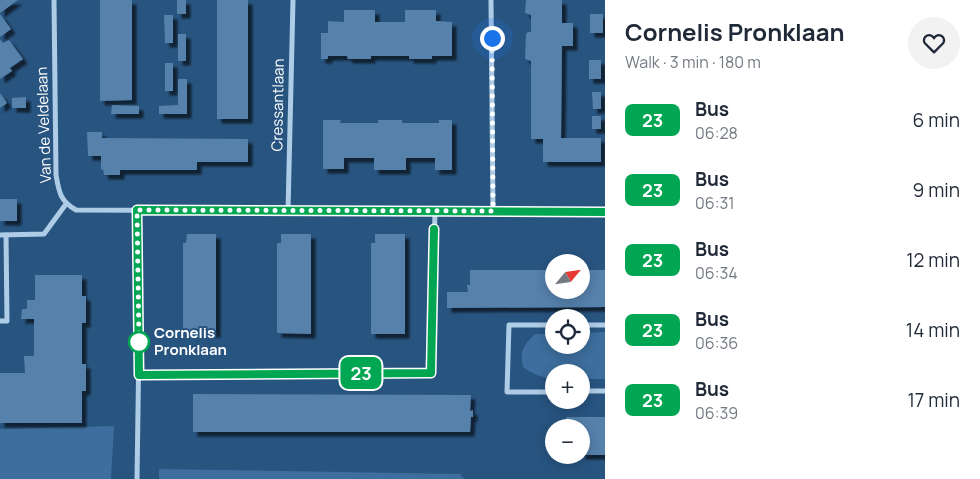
<!DOCTYPE html>
<html lang="en">
<head>
<meta charset="utf-8">
<style>
  :root { --surface:#fff; --page:#f2f2f3; --text:#1f2937; --muted:#747a83 }
  body { margin:0; font-family:Manrope,sans-serif; background:var(--page); color:var(--text); height:100vh; display:flex; flex-direction:column; font-size:19px; white-space:nowrap }
  * { box-sizing:border-box; margin:0 }
  p { font-size:16px; color:var(--muted) }
  .icon { flex:none; width:28px; height:28px; fill:none; stroke:currentColor; stroke-width:2; stroke-linecap:round; stroke-linejoin:round }
  .map { position:relative; flex:1; overflow:hidden }
  .panel { display:flex; flex-direction:column; background:var(--surface); width:375px }
  .panel>* { flex:none }
  .badge { padding:0 10px; border-radius:8px; font-size:18px; line-height:32px }
  .needle { width:32px; rotate:61deg }
  .controls { position:absolute; left:545px; top:254px; display:grid; gap:10px }
  .controls a { display:grid; place-items:center; width:45px; height:45px; border-radius:50%; background:var(--surface); box-shadow:0 2px 12px #0003; font-size:25px }
  .you { position:absolute; width:25px; height:25px; margin:-12px; border:4px solid #fff; border-radius:50%; background:#1a73e8; box-shadow:0 0 0 8px #1a73e833 }
  .map>.badge { position:absolute; translate:-50% -50%; box-shadow:0 0 0 2px #fff }
  .round { display:grid; place-items:center; flex:none; width:52px; height:52px; border-radius:26px; background:var(--page) }
  .overview { display:flex; align-items:center; justify-content:space-between; height:85px; padding:0 20px }
  h1 { font-size:24px; font-weight:700; line-height:38px }
  ul { padding:0; list-style:none }
  li { display:flex; align-items:center; gap:15px; height:70px; padding:0 20px }
  li div { flex:1 }
  li b { display:block; font-size:19px }
  li em { font-style:normal }
  li .badge { min-width:55px; font-weight:700; text-align:center }
  main { display:flex; flex:1; min-height:0 }
  .map>svg:first-child { display:block }
  .green { fill:#3d6e9d }
  .building { fill:#5581ab; filter:url(#shadow) }
  .lines { fill:none; stroke-linecap:round; stroke-linejoin:round }
  .minor { stroke:#afcce6; stroke-width:5 }
  .line-casing { stroke:#fff; stroke-width:11 }
  .line { stroke:#00a651; stroke-width:8 }
  .walk { stroke:#fff; stroke-width:5; stroke-dasharray:0 9 }
  .stop-dot { fill:#fff; stroke:#00a651; stroke-width:2.5 }
  .labels { text-anchor:middle; stroke-width:4; stroke-linejoin:round; paint-order:stroke }
  .street-label { font-size:15px; fill:#fff; stroke:#285480 }
  .stop-label { font-size:15px; font-weight:bold; fill:#fff; stroke:#285480; text-anchor:start }
</style>
</head>
<body>
<main>
<div class="map">
<svg width="605" height="479" viewBox="0 0 605 479">
  <defs>
    <filter id="shadow"><feDropShadow dx="4.5" dy="4.5" stdDeviation="1" flood-color="#0009"/></filter>
  </defs>
  <rect width="100%" height="100%" fill="#285480"/>
  <g class="green">
    <path d="M605,332V379H581V372H554V379C542,378 533,374 523,367C520,350 523,346 535,334H554V345H581V333Z"/>
    <polygon points="114,426 111,479 0,479 0,429"/>
    <polygon points="159,469 460,474 464,479 159,479"/>
  </g>
  <g class="building">
    <polygon points="0,0 18,0 0,13"/>
    <polygon points="100,0 132,0 132,100 100,101"/>
    <rect x="177" y="0" width="9" height="14"/>
    <rect x="217" y="0" width="31" height="119"/>
    <polygon points="526,0 562,0 562,23 573,23 573,46 562,46 561,138 601,138 601,162 543,162 543,139 531,139 531,61 525,59 526,34 528,32 531,32 531,15 525,13"/>
    <polygon points="344,10 375,10 375,22 405,22 405,10 436,10 436,21 452,22 452,56 432,56 432,59 409,59 409,56 371,56 371,59 348,59 347,56 328,56 328,59 321,59 321,33 328,33 328,21 344,22"/>
    <polygon points="0,14 11,29 0,37"/>
    <rect x="590" y="14" width="13" height="19"/>
    <polygon points="164,15 173,15 173,43 165,43"/>
    <rect x="178" y="34" width="8" height="27"/>
    <polygon points="0,39 3,43 9,40 23,59 10,68 12,71 0,79"/>
    <rect x="589" y="60" width="12" height="19"/>
    <rect x="165" y="63" width="8" height="28"/>
    <polygon points="178,79 187,79 187,114 159,114 159,106 178,105"/>
    <polygon points="592,92 601,92 601,109 593,109"/>
    <polygon points="0,93 7,103 0,108"/>
    <polygon points="26,97 26,108 12,108 12,98"/>
    <polygon points="112,105 139,106 139,114 111,114"/>
    <rect x="592" y="116" width="9" height="13"/>
    <polygon points="323,120 341,120 340,123 378,123 378,120 402,120 402,123 439,123 439,120 452,120 452,170 435,170 435,158 406,158 406,170 374,170 374,158 344,158 344,169 323,169"/>
    <polygon points="87,132 102,132 102,138 248,139 248,162 197,162 197,170 120,170 120,175 104,175 103,169 101,170 101,156 88,156"/>
    <rect x="0" y="199" width="17" height="22"/>
    <polygon points="187,234 216,234 216,333 183,333 183,243 186,243"/>
    <polygon points="281,234 311,234 311,334 277,333 277,243 281,243"/>
    <polygon points="375,234 405,234 405,334 371,334 371,243 375,243"/>
    <polygon points="470,270 554,270 554,290 581,290 581,270 605,270 605,307 447,308 447,292 468,292 467,285 470,285"/>
    <polygon points="35,275 82,275 82,296 86,296 86,323 82,323 82,364 86,364 86,391 82,391 82,423 0,423 0,373 25,373 24,356 34,356 34,319 21,319 22,309 27,309 27,300 35,300"/>
    <polygon points="193,394 471,395 470,411 473,410 473,417 471,417 470,432 193,432"/>
    <polygon points="566,417 605,417 605,455 581,455 581,428 566,428"/>
  </g>
  <g class="lines">
    <g class="minor">
      <path d="M54,0L56,175C59,192 60,201 76,210L605,212"/>
      <polyline points="491,0 493,211"/>
      <polyline points="288,211 293,0"/>
      <polyline points="0,235 44,234 66,204"/>
      <polyline points="0,321 7,321 6,235"/>
      <polyline points="554,325 509,325 507,392 554,392"/>
      <polyline points="581,325 605,325"/>
      <polyline points="139,375 431,373 435,211"/>
      <polyline points="581,391 605,391"/>
      <polyline points="137,479 139,343 137,210"/>
    </g>
  </g>
  <g class="lines">
    <defs>
      <polyline id="line" points="434,229 431,373 139,375 137,210 605,212"/>
    </defs>
    <use href="#line" class="line-casing"/>
    <use href="#line" class="line"/>
    <polyline class="walk" points="139,342 137,210 493,211 492,38"/>
  </g>
  <circle class="stop-dot" cx="139" cy="342" r="10"/>
  <g class="labels">
    <g class="street-label">
      <text transform="translate(278 105) rotate(-89)" y="5">Cressantlaan</text>
      <text transform="translate(44 125) rotate(-92)" y="5">Van de Veldelaan</text>
    </g>
    <g class="stop-label">
      <text x="154" y="338">Cornelis<tspan x="154" dy="17">Pronklaan</tspan></text>
    </g>
  </g>
</svg>
<div class="controls">
<a><svg class="needle" viewBox="-14 -14 28 28"><path d="M0-13l5 13h-10z" fill="#e53935"/><path d="M0 13l5-13h-10z" fill="#747a83"/></svg></a>
<a><svg class="icon" aria-label="locate" viewBox="0 0 24 24"><circle cx="12" cy="12" r="6"/><path d="M12 2v4M12 18v4M2 12h4M18 12h4"/></svg></a>
<a>+</a>
<a>−</a>
</div>
<div class="you" style="left:492px;top:38px"></div>
<b class="badge" style="left:361px;top:373px;background:#00a651;color:#fff">23</b>
</div>
<section class="panel">
<div class="overview"><div><h1>Cornelis Pronklaan</h1><p>Walk · 3 min · 180 m</p></div><a class="round"><svg class="icon" aria-label="heart" viewBox="0 0 24 24"><path d="M12 20l-8-8c-3-5 5-10 8-4 3-6 11-1 8 4z"/></svg></a></div>
<ul>
<li><span class="badge" style="background:#00a651;color:#fff">23</span><div><b>Bus</b><p>06:28</p></div><em>6 min</em></li>
<li><span class="badge" style="background:#00a651;color:#fff">23</span><div><b>Bus</b><p>06:31</p></div><em>9 min</em></li>
<li><span class="badge" style="background:#00a651;color:#fff">23</span><div><b>Bus</b><p>06:34</p></div><em>12 min</em></li>
<li><span class="badge" style="background:#00a651;color:#fff">23</span><div><b>Bus</b><p>06:36</p></div><em>14 min</em></li>
<li><span class="badge" style="background:#00a651;color:#fff">23</span><div><b>Bus</b><p>06:39</p></div><em>17 min</em></li>
</ul>
</section>
</main>
</body>
</html>
